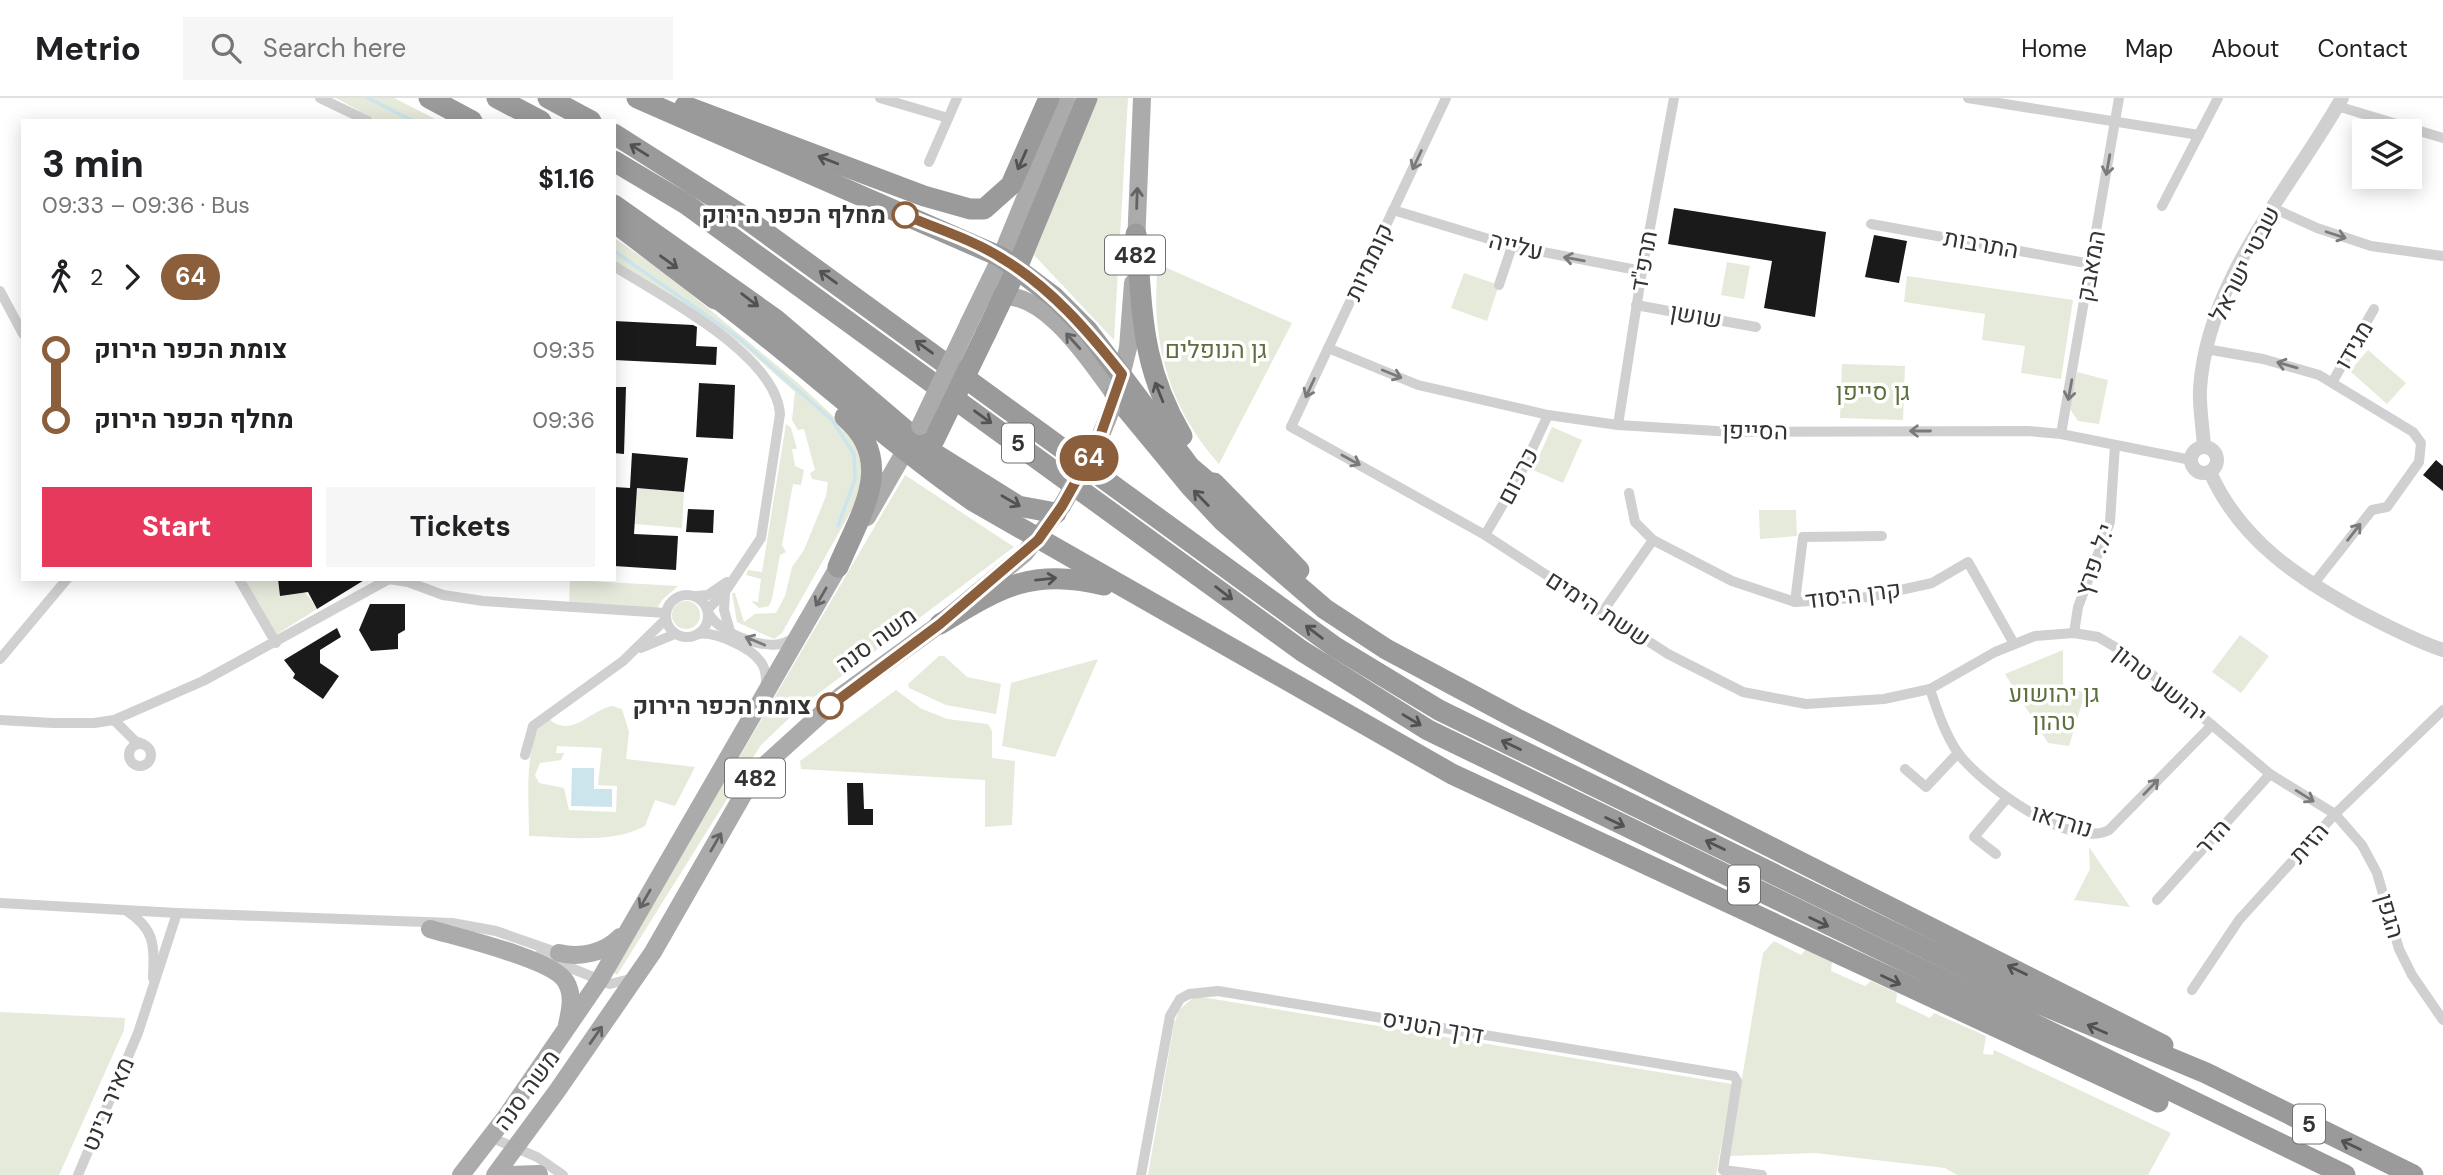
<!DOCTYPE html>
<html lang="en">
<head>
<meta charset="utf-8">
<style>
  :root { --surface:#fff; --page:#f6f6f6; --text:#202124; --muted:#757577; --line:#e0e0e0; --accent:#e6395b }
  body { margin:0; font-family:"DM Sans",Heebo,sans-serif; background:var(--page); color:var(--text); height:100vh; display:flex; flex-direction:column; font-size:26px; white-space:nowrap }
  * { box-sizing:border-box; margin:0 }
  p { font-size:23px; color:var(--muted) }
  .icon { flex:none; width:38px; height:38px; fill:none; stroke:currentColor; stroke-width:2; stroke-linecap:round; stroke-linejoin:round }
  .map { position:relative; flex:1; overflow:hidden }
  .side { position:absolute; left:21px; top:21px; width:595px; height:462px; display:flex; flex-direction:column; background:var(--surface); border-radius:0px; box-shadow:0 4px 18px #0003 }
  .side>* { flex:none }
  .badge { padding:0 14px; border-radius:23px; font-size:24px; line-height:46px }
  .tools { position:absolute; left:2352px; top:21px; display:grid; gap:14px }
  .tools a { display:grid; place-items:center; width:70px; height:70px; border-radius:0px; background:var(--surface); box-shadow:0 4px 18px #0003; font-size:35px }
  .map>.badge { position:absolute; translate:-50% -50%; box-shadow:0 0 0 4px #fff }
  .legs { display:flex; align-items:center; gap:10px; height:77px; padding:0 21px; font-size:23px }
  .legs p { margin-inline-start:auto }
  .summary { display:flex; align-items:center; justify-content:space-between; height:119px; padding:0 21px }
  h1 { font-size:38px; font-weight:800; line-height:52px }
  .button { display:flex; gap:14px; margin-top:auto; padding:14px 21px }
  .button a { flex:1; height:80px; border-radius:0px; background:var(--accent); color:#fff; font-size:28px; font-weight:800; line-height:80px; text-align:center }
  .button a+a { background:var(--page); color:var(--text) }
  ul { padding:0 21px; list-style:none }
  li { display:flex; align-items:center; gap:24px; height:70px; font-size:26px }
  li i { display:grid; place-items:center; width:10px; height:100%; margin:0 9px; background:currentColor }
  li i::after { content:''; width:18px; height:18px; margin:-9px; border:5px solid; border-radius:50%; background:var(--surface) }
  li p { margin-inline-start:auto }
  li:first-child i { background:linear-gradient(#0000 50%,currentColor 0) }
  li:last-child i { background:linear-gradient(currentColor 50%,#0000 0) }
  header { display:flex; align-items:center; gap:42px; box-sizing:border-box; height:98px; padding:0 35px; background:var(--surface); border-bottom:2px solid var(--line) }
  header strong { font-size:33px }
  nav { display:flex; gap:38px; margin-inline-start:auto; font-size:24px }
  .search { width:490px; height:63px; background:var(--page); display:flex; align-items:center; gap:18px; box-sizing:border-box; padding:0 24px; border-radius:0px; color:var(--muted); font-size:26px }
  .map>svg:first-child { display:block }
  .green { fill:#e5eadb; fill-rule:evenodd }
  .water { fill:#cce4ec }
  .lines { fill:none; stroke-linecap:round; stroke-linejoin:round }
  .stream { stroke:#cce4ec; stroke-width:3.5 }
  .building { fill:#1a1a1a }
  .minor { stroke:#d0d0d0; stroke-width:10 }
  .tertiary { stroke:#d0d0d0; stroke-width:14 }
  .primary { stroke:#ababab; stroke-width:18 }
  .motorway { stroke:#9a9a9a; stroke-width:21 }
  .primary-bridge { stroke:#ababab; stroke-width:18 }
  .motorway-bridge { stroke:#9a9a9a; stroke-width:21 }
  .oneway { stroke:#525252 }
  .oneway2 { stroke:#7a7a7a }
  .oneway3 { stroke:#636363 }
  .line-1-casing { stroke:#fff; stroke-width:16 }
  .line-1 { stroke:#8b5e3c; stroke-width:10 }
  .stop-1-dot { fill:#fff; stroke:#8b5e3c; stroke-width:3.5 }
  .labels { text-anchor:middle; stroke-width:7; stroke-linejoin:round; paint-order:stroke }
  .shield { fill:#fff; stroke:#707070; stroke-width:2 }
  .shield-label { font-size:23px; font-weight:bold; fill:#333 }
  .stop-label { font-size:24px; font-weight:bold; fill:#333; stroke:#fff; text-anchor:end }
  .street-label { font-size:24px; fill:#333; stroke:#fff }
  .park-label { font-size:24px; fill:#5c703f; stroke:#fff }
</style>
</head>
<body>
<header>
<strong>Metrio</strong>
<div class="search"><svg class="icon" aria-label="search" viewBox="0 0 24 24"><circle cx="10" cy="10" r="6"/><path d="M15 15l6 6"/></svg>Search here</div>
<nav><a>Home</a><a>Map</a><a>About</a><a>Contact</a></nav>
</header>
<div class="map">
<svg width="2443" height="1077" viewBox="0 0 2443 1077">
  <rect width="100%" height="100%" fill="#fff"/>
  <g class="green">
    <polygon points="336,0 394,0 439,23 378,23"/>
    <polygon points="1097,0 1128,0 1114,242 1034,157"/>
    <polygon points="614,140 667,176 798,285 851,335 863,358 859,399 782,535 774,541 737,524 732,495 735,495 744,524 755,516 776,515 785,498 792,469 804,452 826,398 828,384 812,381 810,375 815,372 804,331 798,332 792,322 795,294 741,246 614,164"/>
    <polygon points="1727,164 1750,168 1744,201 1721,197"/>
    <path d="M1158,166L1292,225L1219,366C1168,309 1150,241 1158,166Z"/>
    <polygon points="1464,175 1499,187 1487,223 1451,210"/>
    <polygon points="1907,178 2073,202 2061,281 2021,275 2025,248 1982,242 1985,216 1904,204"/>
    <polygon points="2368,252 2406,285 2387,306 2350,273"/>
    <polygon points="1842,266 1905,268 1903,322 1840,320"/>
    <polygon points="2077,274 2108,282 2099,326 2078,323 2070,311"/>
    <polygon points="786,326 791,330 797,351 792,351 795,368 804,372 801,387 793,386 782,447 786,454 780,457 772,501 769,508 759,510 751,503 758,504 761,481 746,477 748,472 762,474"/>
    <polygon points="1552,329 1582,342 1563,385 1533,372"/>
    <polygon points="905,377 1014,449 803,607 761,647 617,877 613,874"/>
    <polygon points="637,390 684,394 682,430 635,426"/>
    <polygon points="1759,412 1796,412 1797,438 1760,441"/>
    <path d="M243,481C275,481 300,480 317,511L274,538Z"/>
    <polygon points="570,482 678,488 662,502 655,514 569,507"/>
    <circle cx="686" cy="517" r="14"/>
    <polygon points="2240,537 2269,558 2241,595 2212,574"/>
    <polygon points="2063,552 2063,587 2085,595 2069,648 2048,645 2005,576"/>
    <polygon points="939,558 944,558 967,579 1001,586 996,616 946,607 909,590 908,586"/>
    <polygon points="1098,561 1055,659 1002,648 1011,585"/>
    <polygon points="896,592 920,610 947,621 988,626 992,633 992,660 1015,663 1012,727 985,729 985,682 801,671 800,663"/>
    <path d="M612,608L622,611L629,634L626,661L695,669L675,708L655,702L645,728C612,746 566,739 529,738C529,700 525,670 536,632L549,621C572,641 590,612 612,608ZM557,648L602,650L598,687L617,688L616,714L569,712L564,690L539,685L535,677L540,665L561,662L564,655H556Z"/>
    <polygon points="2089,749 2130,809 2074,802 2090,771"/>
    <polygon points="1774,843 1801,857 1806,851 1832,864 1831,873 1865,888 1871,883 1897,895 1896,904 1930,920 1934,915 1986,938 1983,956 1993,957 1994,952 2171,1035 2148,1077 1957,1077 1945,1070 1815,1055 1729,1058 1763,855"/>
    <polygon points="1195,898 1732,986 1716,1077 1148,1077 1174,926 1179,912"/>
    <polygon points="0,914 125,920 124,932 59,1077 0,1077"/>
  </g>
  <polygon class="water" points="572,670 594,670 594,691 612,691 612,709 571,708"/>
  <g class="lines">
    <g class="stream">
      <polyline points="368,0 413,23"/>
      <polyline points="614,153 740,241 832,322 854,356 855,381 838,428"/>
    </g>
  </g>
  <g class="building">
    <polygon points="1674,110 1826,134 1815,219 1764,210 1772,163 1668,146"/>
    <polygon points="1874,137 1907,143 1899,185 1865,179"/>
    <polygon points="614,223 693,227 697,229 696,248 717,249 716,267 614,262"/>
    <polygon points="699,285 735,287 733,341 696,339"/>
    <polygon points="614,289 626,289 624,356 614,355"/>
    <polygon points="632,355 688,360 684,394 637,390 634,436 678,438 676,472 614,468 614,389 630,390"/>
    <polygon points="2436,362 2443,368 2443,393 2423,377"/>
    <polygon points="688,411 714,412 713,435 686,434"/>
    <polygon points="278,481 366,481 317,511 308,494 280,498"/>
    <polygon points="370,506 405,506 405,532 398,536 398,551 371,553 359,532"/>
    <polygon points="337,530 341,539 320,552 320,565 339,578 323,601 293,580 295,576 284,562"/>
    <polygon points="847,685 863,685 864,711 873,711 873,727 848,727"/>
  </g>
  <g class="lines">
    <g class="minor">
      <polyline points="320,0 368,23"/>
      <polyline points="880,0 948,20"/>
      <polyline points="1446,0 1291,329 1485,437 1668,556 1743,594 1806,606 1884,601 1930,591 1995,554 2035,538 2074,535 2098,539 2129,557 2270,676 2335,716 2362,747 2377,775 2399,851 2412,877 2443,922"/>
      <polyline points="1968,0 2199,37"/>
      <polyline points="2337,8 2443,40"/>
      <polyline points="929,64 957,0"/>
      <polyline points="2162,108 2218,0"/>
      <polyline points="2273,110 2317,130 2371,148 2443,158"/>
      <polyline points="1393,112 1512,148 1642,173"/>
      <polyline points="1871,126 2091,166"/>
      <path d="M614,168C661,198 776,256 780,316L761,440L725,494L708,511"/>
      <polyline points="1499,187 1512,148"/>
      <polyline points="0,193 23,236"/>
      <polyline points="1636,207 1756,229"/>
      <polyline points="1328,250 1418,287 1548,317 1618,327 1733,334 2028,333 2061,336 2191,362"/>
      <polyline points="2206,251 2263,261 2319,277 2413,334 2421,345 2419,364 2387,409 2372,412 2312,488"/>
      <polyline points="2333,283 2374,211"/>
      <polyline points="1618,327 1642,173 1674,0"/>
      <polyline points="2061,336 2119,0"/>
      <polyline points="1629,395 1635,424 1653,442 1732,483 1795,504 1869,499 1932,485 1968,464 2013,544"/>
      <polyline points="1485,437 1519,379 1548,317"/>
      <polyline points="239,481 276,545"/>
      <polyline points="725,495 724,512 730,533"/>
      <circle cx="687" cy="518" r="21"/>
      <polyline points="696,498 708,497 727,484"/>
      <polyline points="1795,504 1803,439 1882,438"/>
      <path d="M709,516C720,536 774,558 793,540"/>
      <polyline points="1601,516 1653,442"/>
      <polyline points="2074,535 2078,509 2110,424 2115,347"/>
      <path d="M698,536C714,533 750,549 760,563C766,570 767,582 765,590"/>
      <polyline points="641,550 675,536"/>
      <polyline points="0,561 67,481"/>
      <path d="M1930,591C1937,612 1945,636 1958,655C1981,686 2070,752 2109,732L2212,627"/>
      <polyline points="0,622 53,625 94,625 114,622 203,583 389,481 408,484 443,497 483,503 666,515"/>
      <polyline points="114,622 135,643 143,646"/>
      <circle cx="140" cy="657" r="11"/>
      <polyline points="525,657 533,628 623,563 666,521"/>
      <polyline points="1905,671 1926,689 1958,655"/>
      <polyline points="1996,756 1974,739 2007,700"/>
      <polyline points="2157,802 2270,676"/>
      <polyline points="0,805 177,815 452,825 496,833 559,855"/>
      <path d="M127,813C156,832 154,848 153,880"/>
      <polyline points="539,857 610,886 634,880"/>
      <polyline points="2192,892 2239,822 2335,716 2443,612"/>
      <polyline points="490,1039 537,1059 563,1077"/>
      <polyline points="78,1077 138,935 177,815"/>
      <polyline points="1141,1077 1170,918 1180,901 1189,896 1218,893 1734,978 1737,983 1723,1072 1762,1077"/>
    </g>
    <g class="tertiary">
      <path d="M2204,349C2203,330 2199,310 2200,291C2207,181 2290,92 2342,0"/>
      <circle cx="2204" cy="362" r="13"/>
      <path d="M2210,374C2240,442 2298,480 2360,514C2388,528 2413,542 2443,552"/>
    </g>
    <g class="primary">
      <polyline points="1136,147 1142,0"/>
      <path d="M994,199C1043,188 1090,263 1115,297"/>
      <polyline points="969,225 1001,159 1066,0"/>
      <polyline points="1119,286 1128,250 1133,185"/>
      <polyline points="867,419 912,341"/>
      <path d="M430,831C457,839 554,861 566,884C574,897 570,913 567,927"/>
      <path d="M559,855C580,860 605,855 620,839"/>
      <polyline points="461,1077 505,1020 599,883 844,459"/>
      <polyline points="495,1077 557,993 653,854 743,697 766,666 842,597 940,526 1025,455 1062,408"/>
      <polyline points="509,1077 539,1076"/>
    </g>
    <g class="motorway">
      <polyline points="429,0 472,23"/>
      <polyline points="497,0 541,23"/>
      <polyline points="548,0 591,23"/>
      <polyline points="637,0 1001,159 1054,199 1088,233 1190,369 1222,396"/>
      <polyline points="685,8 924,98 970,111 984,111 1011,87 1049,0"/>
      <polyline points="614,36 737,114 1335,549 1439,612 2033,903 2206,975 2413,1077"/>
      <polyline points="614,63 686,106 1302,553 1428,632 2345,1077"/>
      <polyline points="614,107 775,221 930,353 1018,408 1056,415"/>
      <polyline points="614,124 715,201"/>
      <path d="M1136,136C1143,216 1140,266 1182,338"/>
      <path d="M705,191C798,260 879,337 973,403L1452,676L2158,1004"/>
      <polyline points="986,235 1017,170 1087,0"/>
      <polyline points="1115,297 1191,389 1223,423 1325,511 1386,551 1517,621 2163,947"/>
      <polyline points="1214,385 1299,472"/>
      <path d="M838,469C859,418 898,364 845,319"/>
      <path d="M940,526C999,490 1032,469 1104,487"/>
    </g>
    <g class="primary-bridge">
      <polyline points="920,328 969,225"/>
      <polyline points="1062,408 1098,344 1111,312"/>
    </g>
    <polyline class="motorway-bridge" points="934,342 986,235"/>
  </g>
  <defs><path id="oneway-shaft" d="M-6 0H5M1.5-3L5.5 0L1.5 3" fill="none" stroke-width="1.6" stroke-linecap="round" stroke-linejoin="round" transform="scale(1.75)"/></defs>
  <g class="oneway">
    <use href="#oneway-shaft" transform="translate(639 52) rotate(-148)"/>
    <use href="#oneway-shaft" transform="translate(828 62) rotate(-159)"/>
    <use href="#oneway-shaft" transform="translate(1022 62) rotate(114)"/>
    <use href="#oneway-shaft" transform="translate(669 164) rotate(36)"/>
    <use href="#oneway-shaft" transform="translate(828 179) rotate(-144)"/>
    <use href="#oneway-shaft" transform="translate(750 202) rotate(37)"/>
    <use href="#oneway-shaft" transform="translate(924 249) rotate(-144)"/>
    <use href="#oneway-shaft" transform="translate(1159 294) rotate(-112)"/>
    <use href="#oneway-shaft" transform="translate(983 319) rotate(36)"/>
    <use href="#oneway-shaft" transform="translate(1201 400) rotate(-134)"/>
    <use href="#oneway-shaft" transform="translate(1011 403) rotate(30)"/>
    <use href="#oneway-shaft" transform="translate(1046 481) rotate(-6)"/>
    <use href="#oneway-shaft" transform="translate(1224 495) rotate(37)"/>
    <use href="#oneway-shaft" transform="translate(1314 534) rotate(-143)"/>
    <use href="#oneway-shaft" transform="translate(1412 622) rotate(31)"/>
    <use href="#oneway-shaft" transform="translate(1511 647) rotate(-154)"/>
    <use href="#oneway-shaft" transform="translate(1615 724) rotate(26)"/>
    <use href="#oneway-shaft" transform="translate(1715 747) rotate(-154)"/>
    <use href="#oneway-shaft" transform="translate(1819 824) rotate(26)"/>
    <use href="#oneway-shaft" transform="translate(2017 872) rotate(-154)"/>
    <use href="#oneway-shaft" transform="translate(1891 882) rotate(25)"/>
    <use href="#oneway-shaft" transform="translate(2097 931) rotate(-156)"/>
    <use href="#oneway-shaft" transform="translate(2351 1047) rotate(-154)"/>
  </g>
  <g class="oneway2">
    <use href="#oneway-shaft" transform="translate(1417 62) rotate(115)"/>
    <use href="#oneway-shaft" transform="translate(2108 67) rotate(100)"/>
    <use href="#oneway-shaft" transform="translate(2336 137) rotate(18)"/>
    <use href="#oneway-shaft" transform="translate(1574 161) rotate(-170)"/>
    <use href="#oneway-shaft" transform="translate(2287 267) rotate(-164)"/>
    <use href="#oneway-shaft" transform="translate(1392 276) rotate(22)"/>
    <use href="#oneway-shaft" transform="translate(1310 290) rotate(115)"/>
    <use href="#oneway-shaft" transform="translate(2070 292) rotate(100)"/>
    <use href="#oneway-shaft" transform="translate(1920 333) rotate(180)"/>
    <use href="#oneway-shaft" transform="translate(1351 362) rotate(29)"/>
    <use href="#oneway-shaft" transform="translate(2354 434) rotate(-52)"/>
    <use href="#oneway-shaft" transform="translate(755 543) rotate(-157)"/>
    <use href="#oneway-shaft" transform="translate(2151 689) rotate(-46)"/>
    <use href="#oneway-shaft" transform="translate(2305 698) rotate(32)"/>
  </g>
  <g class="oneway3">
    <use href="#oneway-shaft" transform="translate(1137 100) rotate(-88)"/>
    <use href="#oneway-shaft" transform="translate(1073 243) rotate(-132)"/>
    <use href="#oneway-shaft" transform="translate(821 499) rotate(120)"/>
    <use href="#oneway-shaft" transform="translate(716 744) rotate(-60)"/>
    <use href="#oneway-shaft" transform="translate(645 801) rotate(120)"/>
    <use href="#oneway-shaft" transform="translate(596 937) rotate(-55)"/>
  </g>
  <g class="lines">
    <defs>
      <path id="line-1" d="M830,608L940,526L1038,442L1062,408L1098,344L1122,276C1088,233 1051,190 1003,161C974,142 937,131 905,117"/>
    </defs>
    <use href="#line-1" class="line-1-casing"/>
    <use href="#line-1" class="line-1"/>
  </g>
  <g class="stop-1-dot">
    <circle cx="905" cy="117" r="12"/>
    <circle cx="830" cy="608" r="12"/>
  </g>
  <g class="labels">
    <g class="shield">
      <rect x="1105" y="137.5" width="60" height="39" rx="5"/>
      <rect x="1002" y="325.5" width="32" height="39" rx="5"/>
      <rect x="725" y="660.5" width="60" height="39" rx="5"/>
      <rect x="1728" y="767.5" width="32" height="39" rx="5"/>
      <rect x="2293" y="1006.5" width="32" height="39" rx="5"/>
    </g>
    <g class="shield-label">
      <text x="1135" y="165">482</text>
      <text x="1018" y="353">5</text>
      <text x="755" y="688">482</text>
      <text x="1744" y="795">5</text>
      <text x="2309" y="1034">5</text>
    </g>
    <g class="stop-label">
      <text x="886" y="125">מחלף הכפר הירוק</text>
      <text x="811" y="616">צומת הכפר הירוק</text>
    </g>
    <g class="street-label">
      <text transform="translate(1981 146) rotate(10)" y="8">התרבות</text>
      <text transform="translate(1516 148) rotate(14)" y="8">עלייה</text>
      <text transform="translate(1644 163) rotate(-80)" y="8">תרפ"ד</text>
      <text transform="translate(1369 164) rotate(-65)" y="8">קוממיות</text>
      <text transform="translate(2245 166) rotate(-63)" y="8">שבטי ישראל</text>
      <text transform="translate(2091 168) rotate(-80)" y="8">המאבק</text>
      <text transform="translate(1696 218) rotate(10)" y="8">שושן</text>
      <text transform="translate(2354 247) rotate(-60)" y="8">מגידו</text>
      <text transform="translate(1755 333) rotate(1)" y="8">הסייפן</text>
      <text transform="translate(1518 378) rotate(-62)" y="8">כרכום</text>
      <text transform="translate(2095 462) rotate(-71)" y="8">י.ל. פרץ</text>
      <text transform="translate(1853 497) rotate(-7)" y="8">קרן היסוד</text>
      <text transform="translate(1598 511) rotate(33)" y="8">ששת הימים</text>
      <text transform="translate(876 542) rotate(-36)" y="8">משה סנה</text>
      <text transform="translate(2160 586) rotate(38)" y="8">יהושע טהון</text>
      <text transform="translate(2062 723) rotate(17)" y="8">נורדאו</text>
      <text transform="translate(2213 739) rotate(-48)" y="8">הדר</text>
      <text transform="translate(2309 745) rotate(-48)" y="8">הזית</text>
      <text transform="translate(2390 818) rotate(74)" y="8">הגפן</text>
      <text transform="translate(1433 929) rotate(10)" y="8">דרך הטניס</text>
      <text transform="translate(527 992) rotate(-54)" y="8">משה סנה</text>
      <text transform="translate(108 1006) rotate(-67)" y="8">מאיר בינט</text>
    </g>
    <g class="park-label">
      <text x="1216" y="260">גן הנופלים</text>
      <text x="1873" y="302">גן סייפן</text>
      <text x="2054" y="604">גן יהושוע<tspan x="2054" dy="28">טהון</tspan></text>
    </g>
  </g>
</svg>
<div class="tools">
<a><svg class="icon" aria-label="layers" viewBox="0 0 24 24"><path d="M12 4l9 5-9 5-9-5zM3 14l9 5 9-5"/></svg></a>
</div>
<b class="badge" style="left:1089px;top:360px;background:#8b5e3c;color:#fff">64</b>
<section class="side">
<div class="summary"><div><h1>3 min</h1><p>09:33 – 09:36 · Bus</p></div><b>$1.16</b></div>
<div class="legs"><svg class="icon" aria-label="walk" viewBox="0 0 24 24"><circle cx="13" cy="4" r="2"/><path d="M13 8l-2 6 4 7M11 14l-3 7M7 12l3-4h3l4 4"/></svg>2<svg class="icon" aria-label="forward" viewBox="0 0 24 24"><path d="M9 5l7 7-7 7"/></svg><b class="badge" style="background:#8b5e3c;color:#fff">64</b></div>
<ul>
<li><i style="color:#8b5e3c"></i><b>צומת הכפר הירוק</b><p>09:35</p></li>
<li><i style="color:#8b5e3c"></i><b>מחלף הכפר הירוק</b><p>09:36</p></li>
</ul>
<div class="button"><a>Start</a><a>Tickets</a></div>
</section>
</div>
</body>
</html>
